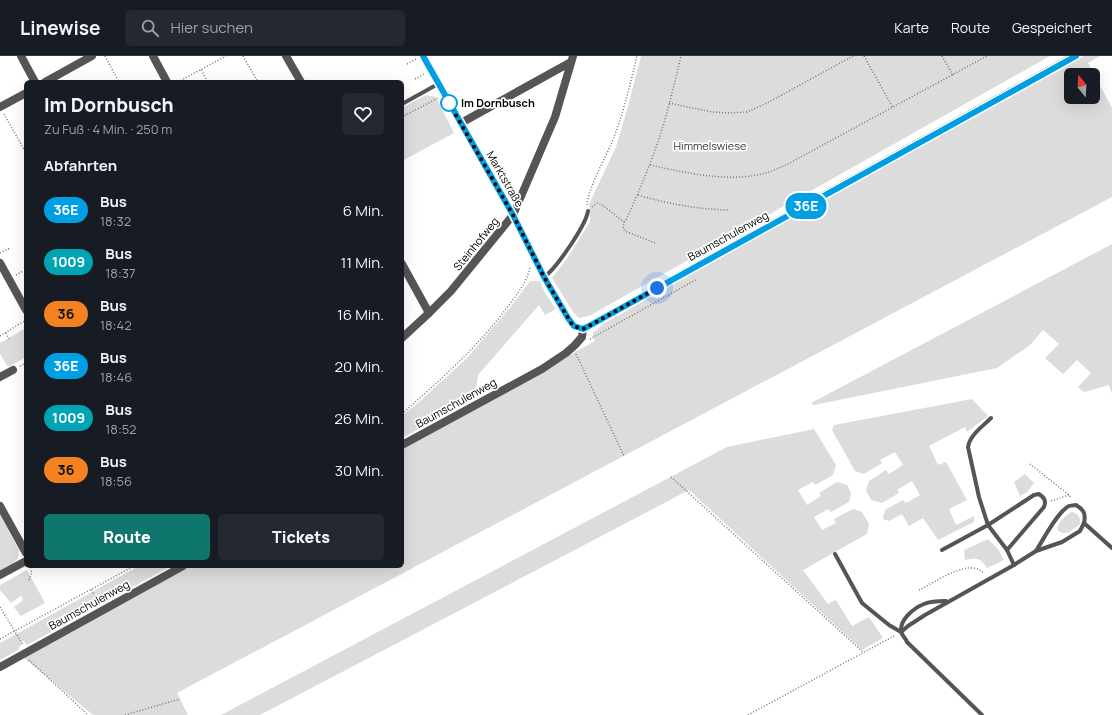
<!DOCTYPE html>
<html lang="de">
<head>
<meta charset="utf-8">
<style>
  :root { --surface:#171b24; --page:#242831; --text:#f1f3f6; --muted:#9ea1a6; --line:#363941; --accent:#0f766e }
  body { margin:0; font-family:Manrope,sans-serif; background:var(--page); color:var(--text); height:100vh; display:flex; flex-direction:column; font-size:15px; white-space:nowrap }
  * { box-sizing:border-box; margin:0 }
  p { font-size:13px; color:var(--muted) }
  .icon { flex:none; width:22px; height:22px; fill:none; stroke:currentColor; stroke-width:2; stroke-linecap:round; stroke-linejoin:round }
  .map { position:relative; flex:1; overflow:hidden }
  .sheet { position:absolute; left:24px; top:24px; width:380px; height:488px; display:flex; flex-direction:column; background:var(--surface); border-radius:6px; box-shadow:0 4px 16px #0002 }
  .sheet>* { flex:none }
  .badge { padding:0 8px; border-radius:13px; font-size:14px; line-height:26px }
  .needle { width:26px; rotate:342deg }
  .fabs { position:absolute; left:1064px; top:12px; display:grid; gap:8px }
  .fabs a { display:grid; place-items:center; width:36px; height:36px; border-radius:6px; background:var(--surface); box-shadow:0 4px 16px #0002; font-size:20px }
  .you { position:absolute; width:20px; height:20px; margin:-10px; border:3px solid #fff; border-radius:50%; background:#1a73e8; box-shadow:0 0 0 6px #1a73e833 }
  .map>.badge { position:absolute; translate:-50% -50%; box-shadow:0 0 0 2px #fff }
  h2 { padding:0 20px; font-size:15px; line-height:36px }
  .round { display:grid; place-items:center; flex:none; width:42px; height:42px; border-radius:6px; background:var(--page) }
  .headline { display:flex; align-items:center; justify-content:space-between; height:68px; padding:0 20px }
  h1 { font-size:19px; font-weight:800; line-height:30px }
  .button { display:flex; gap:8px; margin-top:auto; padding:8px 20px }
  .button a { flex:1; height:46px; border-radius:6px; background:var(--accent); color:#fff; font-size:16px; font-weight:800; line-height:46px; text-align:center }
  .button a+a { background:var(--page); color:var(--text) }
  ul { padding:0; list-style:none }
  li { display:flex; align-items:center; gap:12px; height:52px; padding:0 20px }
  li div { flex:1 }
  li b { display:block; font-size:15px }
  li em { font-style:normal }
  li .badge { min-width:44px; font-weight:700; text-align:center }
  header { display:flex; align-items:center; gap:24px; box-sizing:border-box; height:56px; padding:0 20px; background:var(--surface); border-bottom:1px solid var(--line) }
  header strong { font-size:19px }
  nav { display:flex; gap:22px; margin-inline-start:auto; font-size:14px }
  .search { width:280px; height:36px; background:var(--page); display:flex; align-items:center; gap:10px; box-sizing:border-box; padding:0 14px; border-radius:6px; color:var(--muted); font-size:15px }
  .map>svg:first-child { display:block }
  .green { fill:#dcdcdc; fill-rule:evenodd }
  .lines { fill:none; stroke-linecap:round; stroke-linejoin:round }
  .path { stroke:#777; stroke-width:1.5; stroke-dasharray:1 2; stroke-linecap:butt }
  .lane { stroke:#555; stroke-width:4 }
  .street { stroke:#555; stroke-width:8 }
  .secondary { stroke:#222; stroke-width:8 }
  .line-casing { stroke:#fff; stroke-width:9 }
  .line { stroke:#009ee2; stroke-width:6 }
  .walk { stroke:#000; stroke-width:4; stroke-dasharray:0 7.2 }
  .stop-dot { fill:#fff; stroke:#009ee2; stroke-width:2 }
  .labels { text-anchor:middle; stroke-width:3.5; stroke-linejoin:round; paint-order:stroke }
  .stop-label { font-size:11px; font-weight:bold; fill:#000; stroke:#fff; text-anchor:start }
  .park-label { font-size:11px; fill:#333; stroke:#fff }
  .street-label { font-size:11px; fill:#000; stroke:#fff }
</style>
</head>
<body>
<header>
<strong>Linewise</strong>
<div class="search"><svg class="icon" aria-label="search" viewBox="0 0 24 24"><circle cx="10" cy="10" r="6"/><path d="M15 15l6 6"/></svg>Hier suchen</div>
<nav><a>Karte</a><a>Route</a><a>Gespeichert</a></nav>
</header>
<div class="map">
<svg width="1112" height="659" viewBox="0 0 1112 659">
  <rect width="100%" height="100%" fill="#fff"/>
  <g class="green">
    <polygon points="641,0 1050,0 589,260 579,262 573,256 552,222 566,204 590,166 590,161 589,148 616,91 628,50"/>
    <path d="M1084,0H1100L1088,7L1112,52V141L177,637L188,659H93L24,602L191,510H402V393L595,285L593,281V277L603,268L746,187ZM1071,19H1093V41H1071Z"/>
    <polygon points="426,39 436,41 454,77 402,105 402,52"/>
    <polygon points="1112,188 1112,338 1109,329 1084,336 1078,331 1091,317 1077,304 1063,318 1045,302 1059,288 1043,274 1030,289 997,312 814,349 811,347"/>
    <polygon points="530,225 540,225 545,237 556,253 545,259 539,249 478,319 475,342 402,382 402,360 417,348 467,302 509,253"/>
    <polygon points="26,272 26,301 8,311 0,298 0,287"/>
    <polygon points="972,343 988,360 967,376 965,371 929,390 938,409 946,406 967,444 949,453 956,469 974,460 974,466 938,484 923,462 909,470 902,458 889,465 883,463 885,454 903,444 906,447 920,439 912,425 897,434 899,437 882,447 871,444 866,434 869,425 886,414 889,418 903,409 895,396 880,404 882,407 864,418 855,415 832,374 834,369"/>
    <polygon points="814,373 836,409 833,419 815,429 813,426 798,434 807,449 821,440 819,437 837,426 847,429 851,437 849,446 831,456 828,453 814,461 822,474 836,467 834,463 853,453 862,456 869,468 867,478 803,514 828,548 836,544 852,570 869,561 883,582 862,594 689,434 260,659 221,659 727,391"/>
    <polygon points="1025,418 1034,427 1027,436 1020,440 1014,426"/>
    <path d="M1072,456C1078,457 1081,462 1080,468C1073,473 1064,483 1057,473C1059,466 1065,459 1072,456Z"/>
    <polygon points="0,459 19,494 18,502 12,509 0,515"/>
    <path d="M988,483L998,493L1004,504L987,512C980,502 977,501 965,504L964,494Z"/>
    <polygon points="139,510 171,510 27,589 23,584 18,594 0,604 0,587"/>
    <polygon points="27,514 45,547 21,560 14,551 23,544 21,540 11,547 0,534 0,529"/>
  </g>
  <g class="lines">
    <g class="path">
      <polyline points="105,0 119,26"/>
      <polyline points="243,0 258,26"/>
      <polyline points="864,0 893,52"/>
      <polyline points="942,0 953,19"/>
      <polyline points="407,8 416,3"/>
      <polyline points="201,14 208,26"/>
      <polyline points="415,23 424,18"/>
      <polyline points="178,26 226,0"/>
      <polyline points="669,47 712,56 731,57 747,56 767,47 853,0"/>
      <polyline points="4,58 26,97"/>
      <polyline points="402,61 438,42"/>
      <path d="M650,109C686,117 730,127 766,117C772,115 779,112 786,109L987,0"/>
      <path d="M638,139C669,148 696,153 728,154"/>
      <path d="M587,149C589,130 604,105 612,86C623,59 630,29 637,0"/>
      <polyline points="592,151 597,147 601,148 624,166 623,173 625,175 655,187"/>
      <path d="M624,166L626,164C641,131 655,98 665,63C671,42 676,21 681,0"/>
      <polyline points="0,197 10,192"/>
      <polyline points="16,219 23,215"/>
      <polyline points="6,277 9,283"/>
      <polyline points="0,280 26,264"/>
      <polyline points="590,283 697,223"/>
      <polyline points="576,298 624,400"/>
      <polyline points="20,310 26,307"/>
      <path d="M402,358C440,324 479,290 509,249C518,237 526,227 530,212"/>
      <polyline points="1030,408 1069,439 1071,442"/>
      <polyline points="671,421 864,597"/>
      <polyline points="1051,445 1069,439"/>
      <polyline points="29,524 32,516 30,513"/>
      <polyline points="91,534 99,546"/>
      <path d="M919,534C934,527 971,500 984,518"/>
      <polyline points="0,551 23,589"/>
      <polyline points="0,583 134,510"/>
      <polyline points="29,604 88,659"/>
      <polyline points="125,659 180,643"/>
      <polyline points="748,659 894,580"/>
    </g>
    <g class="lane">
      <polyline points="402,48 438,28"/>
      <path d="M544,221C556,213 586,169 588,155"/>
      <path d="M991,362C982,371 970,379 968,391L979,441L988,469L1007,494L1014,509"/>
      <path d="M942,494L988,469L1034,439L1039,438C1045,442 1046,445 1044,451L1007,494"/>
      <path d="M1036,495C1043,484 1058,455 1069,450C1070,450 1074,449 1076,449C1084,454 1086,458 1084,467"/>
      <polyline points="835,498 862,547 889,569 901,576 908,570 925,559 1014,509 1036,495 1062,486 1080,475 1084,467 1112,492"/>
      <path d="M946,545C939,545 931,545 924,548C914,552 897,565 902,578C903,580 906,583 907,586L982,659"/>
    </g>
    <g class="street">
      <polyline points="21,0 35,26"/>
      <polyline points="153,0 167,26"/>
      <polyline points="286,0 301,26"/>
      <polyline points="45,26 92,0"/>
      <polyline points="0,51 26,37"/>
      <polyline points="461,67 571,6"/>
      <polyline points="0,207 26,254"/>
      <polyline points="402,208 429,257"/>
      <polyline points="402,282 429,257 451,235 513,159 555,61 573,0"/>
      <polyline points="0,321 13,314"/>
      <polyline points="402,389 542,313 566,297 575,289 582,281 583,273 574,270 568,263 544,221 513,159 423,0"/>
      <polyline points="0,450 26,497"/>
      <polyline points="0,519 26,505"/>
      <polyline points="0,611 183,510"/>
    </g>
    <polyline class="secondary" points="583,273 589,270 1075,0"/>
  </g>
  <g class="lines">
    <defs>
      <polyline id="line" points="423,0 513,159 544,221 568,262 574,270 583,273 589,270 1076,0"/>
    </defs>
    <use href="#line" class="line-casing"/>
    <use href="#line" class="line"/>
    <polyline class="walk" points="449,47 513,159 544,221 571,267 574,270 579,272 583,273 589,270 657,232"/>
  </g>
  <circle class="stop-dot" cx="449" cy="47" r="8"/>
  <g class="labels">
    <g class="stop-label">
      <text x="461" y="51">Im Dornbusch</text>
    </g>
    <g class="park-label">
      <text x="710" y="94">Himmelswiese</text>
    </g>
    <g class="street-label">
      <text transform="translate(505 123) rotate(60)" y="4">Marktstraße</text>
      <text transform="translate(728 180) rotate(-29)" y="4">Baumschulenweg</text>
      <text transform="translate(476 188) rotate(-51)" y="4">Steinhofweg</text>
      <text transform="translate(456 347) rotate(-29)" y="4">Baumschulenweg</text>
      <text transform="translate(89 549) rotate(-29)" y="4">Baumschulenweg</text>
    </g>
  </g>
</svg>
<div class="fabs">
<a><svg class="needle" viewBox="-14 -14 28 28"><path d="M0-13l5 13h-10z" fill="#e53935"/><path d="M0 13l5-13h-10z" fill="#9ea1a6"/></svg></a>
</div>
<div class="you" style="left:657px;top:232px"></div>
<b class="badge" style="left:806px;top:150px;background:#009ee2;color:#fff">36E</b>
<section class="sheet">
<div class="headline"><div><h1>Im Dornbusch</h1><p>Zu Fuß · 4 Min. · 250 m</p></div><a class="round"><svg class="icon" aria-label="heart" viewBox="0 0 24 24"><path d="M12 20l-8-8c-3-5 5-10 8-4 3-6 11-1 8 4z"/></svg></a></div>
<h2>Abfahrten</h2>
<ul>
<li><span class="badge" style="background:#009ee2;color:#fff">36E</span><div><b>Bus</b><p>18:32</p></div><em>6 Min.</em></li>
<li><span class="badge" style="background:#00a3b4;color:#fff">1009</span><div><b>Bus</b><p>18:37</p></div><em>11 Min.</em></li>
<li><span class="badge" style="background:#f58220;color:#111">36</span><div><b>Bus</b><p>18:42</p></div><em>16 Min.</em></li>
<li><span class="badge" style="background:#009ee2;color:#fff">36E</span><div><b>Bus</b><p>18:46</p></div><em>20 Min.</em></li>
<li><span class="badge" style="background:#00a3b4;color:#fff">1009</span><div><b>Bus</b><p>18:52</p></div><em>26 Min.</em></li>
<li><span class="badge" style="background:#f58220;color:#111">36</span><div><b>Bus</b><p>18:56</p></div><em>30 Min.</em></li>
</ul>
<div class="button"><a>Route</a><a>Tickets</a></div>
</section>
</div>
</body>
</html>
